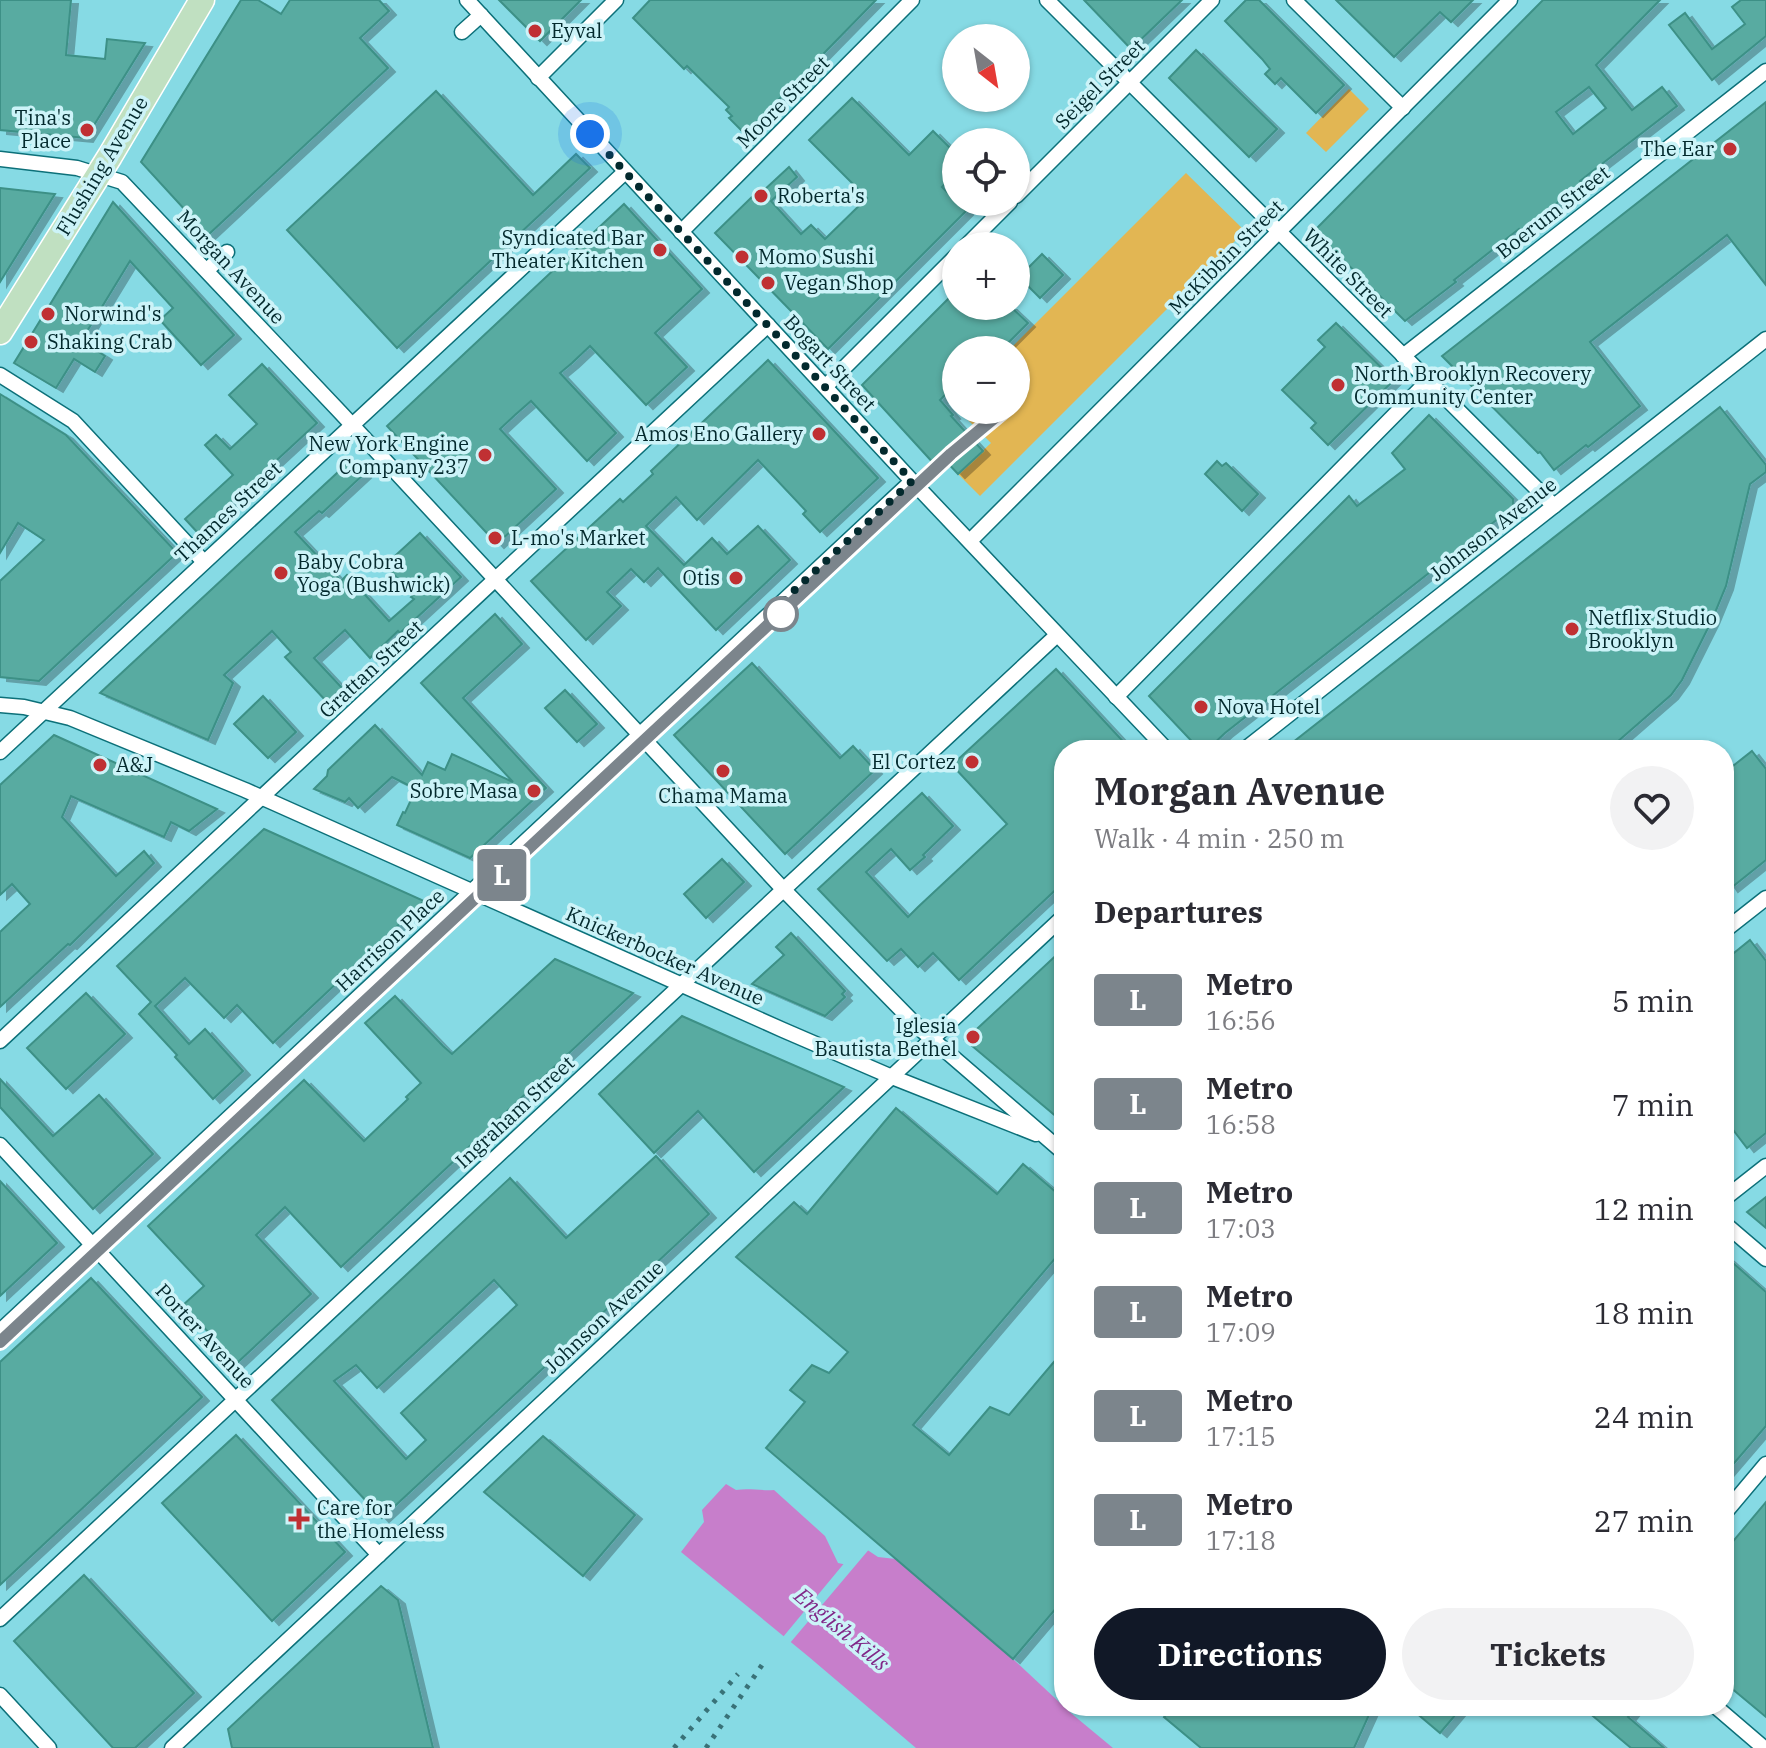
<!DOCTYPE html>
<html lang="en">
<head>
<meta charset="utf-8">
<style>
  :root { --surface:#fff; --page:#f2f2f3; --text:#2b2b33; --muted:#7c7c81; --accent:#111827 }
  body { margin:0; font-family:"IBM Plex Serif",serif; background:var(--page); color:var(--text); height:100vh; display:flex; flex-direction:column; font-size:30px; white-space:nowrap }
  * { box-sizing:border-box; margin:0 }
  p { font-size:26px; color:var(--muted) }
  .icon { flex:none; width:44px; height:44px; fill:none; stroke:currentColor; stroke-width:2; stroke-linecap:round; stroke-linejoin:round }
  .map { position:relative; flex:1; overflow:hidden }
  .sheet { position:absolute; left:1054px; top:740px; width:680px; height:976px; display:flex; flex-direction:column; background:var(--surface); border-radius:32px; box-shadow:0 2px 6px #0004 }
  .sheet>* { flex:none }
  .badge { padding:0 16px; border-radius:6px; font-size:28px; line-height:52px }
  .needle { width:52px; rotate:149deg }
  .buttons { position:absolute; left:942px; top:24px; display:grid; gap:16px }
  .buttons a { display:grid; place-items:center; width:88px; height:88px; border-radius:50%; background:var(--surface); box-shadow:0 2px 6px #0004; font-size:40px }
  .you { position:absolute; width:40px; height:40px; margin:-20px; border:6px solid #fff; border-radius:50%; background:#1a73e8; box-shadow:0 0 0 12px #1a73e833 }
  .map>.badge { position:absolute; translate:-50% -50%; box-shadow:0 0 0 4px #fff }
  h2 { padding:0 40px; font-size:30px; line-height:72px }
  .round { display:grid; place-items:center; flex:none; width:84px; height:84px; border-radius:42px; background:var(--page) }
  .head { display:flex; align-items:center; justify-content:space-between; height:136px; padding:0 40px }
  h1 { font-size:38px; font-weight:800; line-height:60px }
  .primary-button { display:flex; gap:16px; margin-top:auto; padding:16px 40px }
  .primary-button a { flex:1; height:92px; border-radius:48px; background:var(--accent); color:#fff; font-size:32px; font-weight:800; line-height:92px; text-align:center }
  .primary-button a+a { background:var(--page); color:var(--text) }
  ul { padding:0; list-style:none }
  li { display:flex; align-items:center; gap:24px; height:104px; padding:0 40px }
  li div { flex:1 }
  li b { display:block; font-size:30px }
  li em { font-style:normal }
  li .badge { min-width:88px; font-weight:700; text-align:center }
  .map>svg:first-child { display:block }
  .green { fill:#e2b653 }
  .water { fill:#c77ecb }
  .pier { fill:#86dae4 }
  .building { fill:#58aba1; stroke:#3c9086; stroke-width:2; fill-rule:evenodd; filter:url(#shadow) }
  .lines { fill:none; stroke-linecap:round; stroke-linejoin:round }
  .minor-casing { stroke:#0c7079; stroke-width:17 }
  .primary-casing { stroke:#fff; stroke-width:27 }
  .minor { stroke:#fff; stroke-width:14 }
  .primary { stroke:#c0e0c1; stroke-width:24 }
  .rail { stroke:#397278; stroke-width:5; stroke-dasharray:4 8; stroke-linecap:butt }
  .line-casing { stroke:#fff; stroke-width:18 }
  .line { stroke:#7c858c; stroke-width:12 }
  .walk { stroke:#03292d; stroke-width:8; stroke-dasharray:0 14.4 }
  .poi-dot { fill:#c03033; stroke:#ccf3f8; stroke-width:3 }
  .stop-dot { fill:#fff; stroke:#7c858c; stroke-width:4 }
  .labels { text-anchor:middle; stroke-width:7; stroke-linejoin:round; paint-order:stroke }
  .poi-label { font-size:20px; fill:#03292d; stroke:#ccf3f8; text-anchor:start }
  .street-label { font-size:20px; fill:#03292d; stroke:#ccf3f8 }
  .water-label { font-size:22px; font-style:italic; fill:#812988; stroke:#ccf3f8 }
</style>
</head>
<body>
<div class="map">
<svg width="1766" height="1748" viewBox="0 0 1766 1748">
  <defs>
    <filter id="shadow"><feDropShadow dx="7" dy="4" stdDeviation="0" flood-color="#0004"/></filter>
  </defs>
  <rect width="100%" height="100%" fill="#86dae4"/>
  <g class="green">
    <polygon points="1349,89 1369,109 1326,152 1306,133"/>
    <polygon points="1186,173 1245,231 980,496 958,474 991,443 958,410 1016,410 1016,350 1009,350"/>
  </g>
  <path class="water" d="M726,1484L736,1490C750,1488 761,1491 774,1490L825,1536L838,1563L852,1566L866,1549L878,1557L896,1559L1013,1659L1072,1714L1113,1748H916L809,1657L681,1552L704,1522L702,1510Z"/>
  <polygon class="pier" points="867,1545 871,1547 790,1643 783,1637 846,1561 851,1562 863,1546"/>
  <g class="building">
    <polygon points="0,0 71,0 66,55 105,59 107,39 145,43 86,138 0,130"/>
    <polygon points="241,0 258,0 281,14 290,0 379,0 389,11 360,38 388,68 208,235 141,162"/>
    <polygon points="499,0 581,0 540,41"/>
    <polygon points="650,0 876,0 745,134 729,118 732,116 726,110 729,107 687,66 684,69 633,18"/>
    <polygon points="1084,0 1182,0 1131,49"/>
    <polygon points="1246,0 1259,0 1344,85 1316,113 1281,78 1275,84 1265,74 1270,69 1262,59 1225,21"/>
    <polygon points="1336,0 1473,0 1451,22 1440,12 1394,57"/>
    <path d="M1543,0H1660L1596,65L1632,110L1662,87L1677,106L1594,170L1580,181L1582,183L1521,232L1519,229L1454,280L1456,282L1405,321L1314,231ZM1589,87L1606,108L1573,134L1556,112Z"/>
    <polygon points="1741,0 1766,0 1766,36 1712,80 1669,25 1685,13 1712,49 1745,24 1732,7"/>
    <polygon points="1196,50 1277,129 1249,157 1169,78"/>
    <polygon points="436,91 533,195 576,154 590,168 397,348 287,230"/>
    <polygon points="852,98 909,155 933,131 956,154 956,173 942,187 966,211 828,349 715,233 760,189 762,192 789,167 797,177 771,201 801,234 811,225 825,239 867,198 809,140"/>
    <polygon points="1766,102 1766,285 1727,235 1590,342 1640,406 1588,447 1586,445 1554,470 1540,452 1538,453 1442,356"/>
    <polygon points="0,188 55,194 0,282"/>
    <polygon points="113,202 234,335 201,365 160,320 173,308 130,261 86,333 96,340 91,347 105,356 95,372 74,359 56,388 14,363"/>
    <polygon points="624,204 702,289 655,333 687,367 646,405 590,346 572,363 560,373 616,433 587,461 531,401 515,415 500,429 556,489 497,544 387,426"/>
    <polygon points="1042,254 1063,275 1040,298 1019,277"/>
    <polygon points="956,291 956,306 1010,306 1028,323 1002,349 996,344 990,350 956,350 956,384 940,400 953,415 951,416 983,451 958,474 944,459 936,466 862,385"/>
    <polygon points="1336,323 1394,380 1328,445 1311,428 1316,423 1282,390 1325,347 1318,340"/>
    <polygon points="768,360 878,478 820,532 803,514 806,511 758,460 697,520 676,497 646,526 684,565 712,538 727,554 758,526 790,560 716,630 658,568 644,582 631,569 607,592 621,606 586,640 531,581 620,499 623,502 653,474 651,471"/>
    <polygon points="262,364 317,423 198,533 185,519 233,475 205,445 216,435 230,449 257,424 229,395"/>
    <polygon points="0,394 66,435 177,553 39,681 0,677 0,581 44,540 18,523 0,553"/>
    <polygon points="1720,407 1766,465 1766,472 1750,484 1726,586 1712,620 1682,680 1671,695 1608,750 1283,750"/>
    <polygon points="1429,415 1513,499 1513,507 1225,733 1207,750 1200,750 1149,696 1349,496 1357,506 1405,469 1392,453"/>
    <polygon points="351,460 364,474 322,513 319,511 295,532 341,581 347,575 389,621 414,599 411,597 413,595 385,565 420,533 461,577 400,633 398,631 370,658 345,630 314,658 342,688 327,702 285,657 291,652 272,631 224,675 233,683 208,740 100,693"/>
    <polygon points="1217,461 1222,466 1226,463 1258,494 1242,511 1205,474"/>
    <polygon points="495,614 522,644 463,698 546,788 470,858 397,825 403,812 405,813 416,789 392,777 358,808 349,798 345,802 314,789 327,776 328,770 375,725 422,775 428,762 445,770 452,754 513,782 421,683"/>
    <polygon points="752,663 840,758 853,746 875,770 785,854 674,735"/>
    <polygon points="1056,669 1131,750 1064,750 1064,882 959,980 933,953 918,967 901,949 887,961 818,889 922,793 953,826 923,855 925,857 910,870 891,849 866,872 908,917 918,907 1007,824 952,765"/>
    <polygon points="565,690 597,724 577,742 545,708"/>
    <polygon points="263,696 296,732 268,758 234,724"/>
    <polygon points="54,735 217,809 189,831 171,822 164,837 71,796 62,817 116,876 144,851 154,863 70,945 68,944 0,1007 0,932 30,904 12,884 0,895 0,785"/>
    <polygon points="1752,751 1766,769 1766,860 1731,888 1724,878 1724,773"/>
    <polygon points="264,829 424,901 273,1043 237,1005 224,1018 185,978 155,1006 189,1044 205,1029 243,1071 213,1099 175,1057 177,1055 139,1014 151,1002 117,966"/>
    <polygon points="722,859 744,882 706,918 684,894"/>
    <polygon points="791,933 845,991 842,994 845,997 825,1016 752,984 784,955 776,947"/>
    <polygon points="1750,940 1766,961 1766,1133 1747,1148 1724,1118 1724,961"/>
    <polygon points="1064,948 1064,1123 965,1040"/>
    <polygon points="555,959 633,993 341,1267 285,1207 256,1235 311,1294 237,1363 183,1305 204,1286 148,1226 304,1080 364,1141 408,1099 406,1097 421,1083 365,1023 395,996 443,1046 452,1054"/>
    <polygon points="86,993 125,1034 66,1089 27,1048"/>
    <polygon points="682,1016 738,1041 844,1087 754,1172 698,1111 654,1153 599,1094"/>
    <polygon points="0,1079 53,1136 99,1095 153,1154 93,1209 0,1107"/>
    <polygon points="896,1108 997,1194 1023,1164 1064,1199 1064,1248 913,1425 949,1455 990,1407 1009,1415 1064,1350 1064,1599 1013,1659 766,1448 805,1402 790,1390 812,1365 829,1373 848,1352 736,1257 794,1202 807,1214"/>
    <path d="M656,1156L709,1214L382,1518L272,1400L510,1178L566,1238ZM494,1280L517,1305L401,1413L426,1440L406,1459L334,1381L356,1365L377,1388Z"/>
    <polygon points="0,1181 57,1243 0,1296"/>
    <polygon points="1766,1197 1766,1228 1747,1212"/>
    <polygon points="1724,1255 1766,1292 1766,1426 1724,1475"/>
    <polygon points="91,1278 202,1397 0,1585 0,1362"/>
    <polygon points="236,1435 345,1552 272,1621 162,1503"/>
    <polygon points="543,1436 635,1515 583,1576 484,1492"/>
    <polygon points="1766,1502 1766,1717 1724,1682 1724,1552"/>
    <polygon points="84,1575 194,1693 135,1748 113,1748 14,1641"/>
    <polygon points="381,1586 398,1600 433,1748 232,1748 228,1729"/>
    <polygon points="1173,1706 1373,1706 1354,1748 1201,1748 1164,1717"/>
    <polygon points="1408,1706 1463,1706 1440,1733"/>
    <polygon points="1581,1706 1637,1706 1628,1717 1664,1748 1631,1748"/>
  </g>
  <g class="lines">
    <defs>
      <g id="minor">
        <polyline points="467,0 912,481 1167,750"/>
        <polyline points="1047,0 1554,506"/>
        <polyline points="1294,0 1403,108"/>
        <polyline points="462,32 481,15"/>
        <polyline points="538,78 616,0"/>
        <polyline points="0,159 77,168 122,182 340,412 783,889 918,1027 1064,1153"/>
        <polyline points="1016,196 1212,0"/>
        <polyline points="681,232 912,0"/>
        <polyline points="966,246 1010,202"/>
        <polyline points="207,270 227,252"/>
        <polyline points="1403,356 1766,71"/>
        <polyline points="0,375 73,421 204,562"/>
        <polyline points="826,386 956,256"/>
        <polyline points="970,541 1510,0"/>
        <polyline points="1116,697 1428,381"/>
        <polyline points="0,705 24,707 70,718 245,790 783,1030 892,1077 1036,1134"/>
        <polyline points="1244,750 1766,339"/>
        <polyline points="0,752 625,172"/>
        <polyline points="1724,931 1766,898"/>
        <polyline points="0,1041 768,325"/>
        <polyline points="0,1145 379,1555"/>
        <polyline points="1724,1199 1766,1166"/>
        <polyline points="1724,1223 1766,1259"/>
        <polyline points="0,1331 912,481"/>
        <polyline points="1724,1514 1766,1464"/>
        <polyline points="0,1619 1057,635"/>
        <polyline points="0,1695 49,1748"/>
        <polyline points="1715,1706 1764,1748"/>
        <polyline points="172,1748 1064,916"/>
      </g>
      <polyline id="primary" points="0,332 110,156 202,0"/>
    </defs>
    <use href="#minor" class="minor-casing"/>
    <use href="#primary" class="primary-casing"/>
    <use href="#minor" class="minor"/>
    <use href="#primary" class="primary"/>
    <g class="rail">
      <polyline points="674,1748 738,1674"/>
      <polyline points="706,1748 762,1665"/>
    </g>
  </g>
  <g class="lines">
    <defs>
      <polyline id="line" points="0,1342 951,454 1004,410"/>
    </defs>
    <use href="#line" class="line-casing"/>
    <use href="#line" class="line"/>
    <polyline class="walk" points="590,134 912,481 770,613 781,614"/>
  </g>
  <g class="poi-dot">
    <circle cx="535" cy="31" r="8"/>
    <circle cx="87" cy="130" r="8"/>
    <circle cx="1730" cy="149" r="8"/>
    <circle cx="761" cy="196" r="8"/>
    <circle cx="660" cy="250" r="8"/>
    <circle cx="742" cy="257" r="8"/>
    <circle cx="768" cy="283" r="8"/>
    <circle cx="48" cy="314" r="8"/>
    <circle cx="31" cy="342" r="8"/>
    <circle cx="1338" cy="385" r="8"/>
    <circle cx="819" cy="434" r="8"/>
    <circle cx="485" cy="455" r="8"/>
    <circle cx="495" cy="538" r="8"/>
    <circle cx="281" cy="573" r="8"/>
    <circle cx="736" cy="578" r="8"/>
    <circle cx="1572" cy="629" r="8"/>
    <circle cx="1201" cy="707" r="8"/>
    <circle cx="972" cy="762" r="8"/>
    <circle cx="100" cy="765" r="8"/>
    <circle cx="723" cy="771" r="8"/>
    <circle cx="534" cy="791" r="8"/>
    <circle cx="973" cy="1037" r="8"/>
    <path d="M295 1507h8v8h8v8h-8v8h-8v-8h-8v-8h8z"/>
  </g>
  <circle class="stop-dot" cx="781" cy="614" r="16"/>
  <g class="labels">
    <g class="poi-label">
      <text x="551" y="38">Eyval</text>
      <text x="71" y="125" text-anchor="end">Tina's<tspan x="71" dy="23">Place</tspan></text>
      <text x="1714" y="156" text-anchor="end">The Ear</text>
      <text x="777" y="203">Roberta's</text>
      <text x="644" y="245" text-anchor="end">Syndicated Bar<tspan x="644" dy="23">Theater Kitchen</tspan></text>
      <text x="758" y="264">Momo Sushi</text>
      <text x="784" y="290">Vegan Shop</text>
      <text x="64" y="321">Norwind's</text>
      <text x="47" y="349">Shaking Crab</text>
      <text x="1354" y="381">North Brooklyn Recovery<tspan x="1354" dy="23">Community Center</tspan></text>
      <text x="803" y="441" text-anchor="end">Amos Eno Gallery</text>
      <text x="469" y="451" text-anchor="end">New York Engine<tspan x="469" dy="23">Company 237</tspan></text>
      <text x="511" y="545">L-mo's Market</text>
      <text x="297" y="569">Baby Cobra<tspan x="297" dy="23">Yoga (Bushwick)</tspan></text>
      <text x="720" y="585" text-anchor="end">Otis</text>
      <text x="1588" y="625">Netflix Studio<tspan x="1588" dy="23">Brooklyn</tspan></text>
      <text x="1217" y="714">Nova Hotel</text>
      <text x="956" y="769" text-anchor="end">El Cortez</text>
      <text x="116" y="772">A&amp;J</text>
      <text x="518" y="798" text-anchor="end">Sobre Masa</text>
      <text x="723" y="803" text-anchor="middle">Chama Mama</text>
      <text x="957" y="1033" text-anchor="end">Iglesia<tspan x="957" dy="23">Bautista Bethel</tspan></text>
      <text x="317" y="1515">Care for<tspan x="317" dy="23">the Homeless</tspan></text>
    </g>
    <g class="street-label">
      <text transform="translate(1100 84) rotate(-45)" y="7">Seigel Street</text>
      <text transform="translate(783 102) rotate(-45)" y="7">Moore Street</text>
      <text transform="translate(102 166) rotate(-59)" y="7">Flushing Avenue</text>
      <text transform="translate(1553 212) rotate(-38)" y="7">Boerum Street</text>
      <text transform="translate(1226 257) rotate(-45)" y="7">McKibbin Street</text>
      <text transform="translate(231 267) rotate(47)" y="7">Morgan Avenue</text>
      <text transform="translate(1348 273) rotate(45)" y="7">White Street</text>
      <text transform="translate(830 363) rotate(47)" y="7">Bogart Street</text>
      <text transform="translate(228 512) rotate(-43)" y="7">Thames Street</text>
      <text transform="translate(1493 529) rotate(-38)" y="7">Johnson Avenue</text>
      <text transform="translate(371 669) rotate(-43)" y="7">Grattan Street</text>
      <text transform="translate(390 940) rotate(-43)" y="7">Harrison Place</text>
      <text transform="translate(665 956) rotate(24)" y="7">Knickerbocker Avenue</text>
      <text transform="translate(515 1112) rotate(-43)" y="7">Ingraham Street</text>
      <text transform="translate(604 1317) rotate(-43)" y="7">Johnson Avenue</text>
      <text transform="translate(205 1336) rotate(47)" y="7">Porter Avenue</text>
    </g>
    <g class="water-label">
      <text transform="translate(842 1629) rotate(40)" y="8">English Kills</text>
    </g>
  </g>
</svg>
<div class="buttons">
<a><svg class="needle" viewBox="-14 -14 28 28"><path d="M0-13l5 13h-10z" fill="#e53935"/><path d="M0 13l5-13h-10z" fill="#7c7c81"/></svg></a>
<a><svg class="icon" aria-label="locate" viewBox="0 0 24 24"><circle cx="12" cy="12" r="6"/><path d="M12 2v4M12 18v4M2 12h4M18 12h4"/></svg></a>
<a>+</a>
<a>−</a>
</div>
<div class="you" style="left:590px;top:134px"></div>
<b class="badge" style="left:502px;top:875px;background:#7c858c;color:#fff">L</b>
<section class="sheet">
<div class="head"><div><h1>Morgan Avenue</h1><p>Walk · 4 min · 250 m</p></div><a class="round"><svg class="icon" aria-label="heart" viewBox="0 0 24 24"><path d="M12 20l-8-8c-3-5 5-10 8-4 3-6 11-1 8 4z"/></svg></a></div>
<h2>Departures</h2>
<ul>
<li><span class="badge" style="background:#7c858c;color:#fff">L</span><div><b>Metro</b><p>16:56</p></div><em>5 min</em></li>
<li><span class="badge" style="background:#7c858c;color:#fff">L</span><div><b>Metro</b><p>16:58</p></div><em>7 min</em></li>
<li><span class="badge" style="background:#7c858c;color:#fff">L</span><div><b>Metro</b><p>17:03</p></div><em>12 min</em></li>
<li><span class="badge" style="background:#7c858c;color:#fff">L</span><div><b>Metro</b><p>17:09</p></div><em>18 min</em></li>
<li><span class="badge" style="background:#7c858c;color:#fff">L</span><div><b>Metro</b><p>17:15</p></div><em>24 min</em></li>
<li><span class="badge" style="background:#7c858c;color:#fff">L</span><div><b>Metro</b><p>17:18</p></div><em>27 min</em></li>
</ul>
<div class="primary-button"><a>Directions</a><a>Tickets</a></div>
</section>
</div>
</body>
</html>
